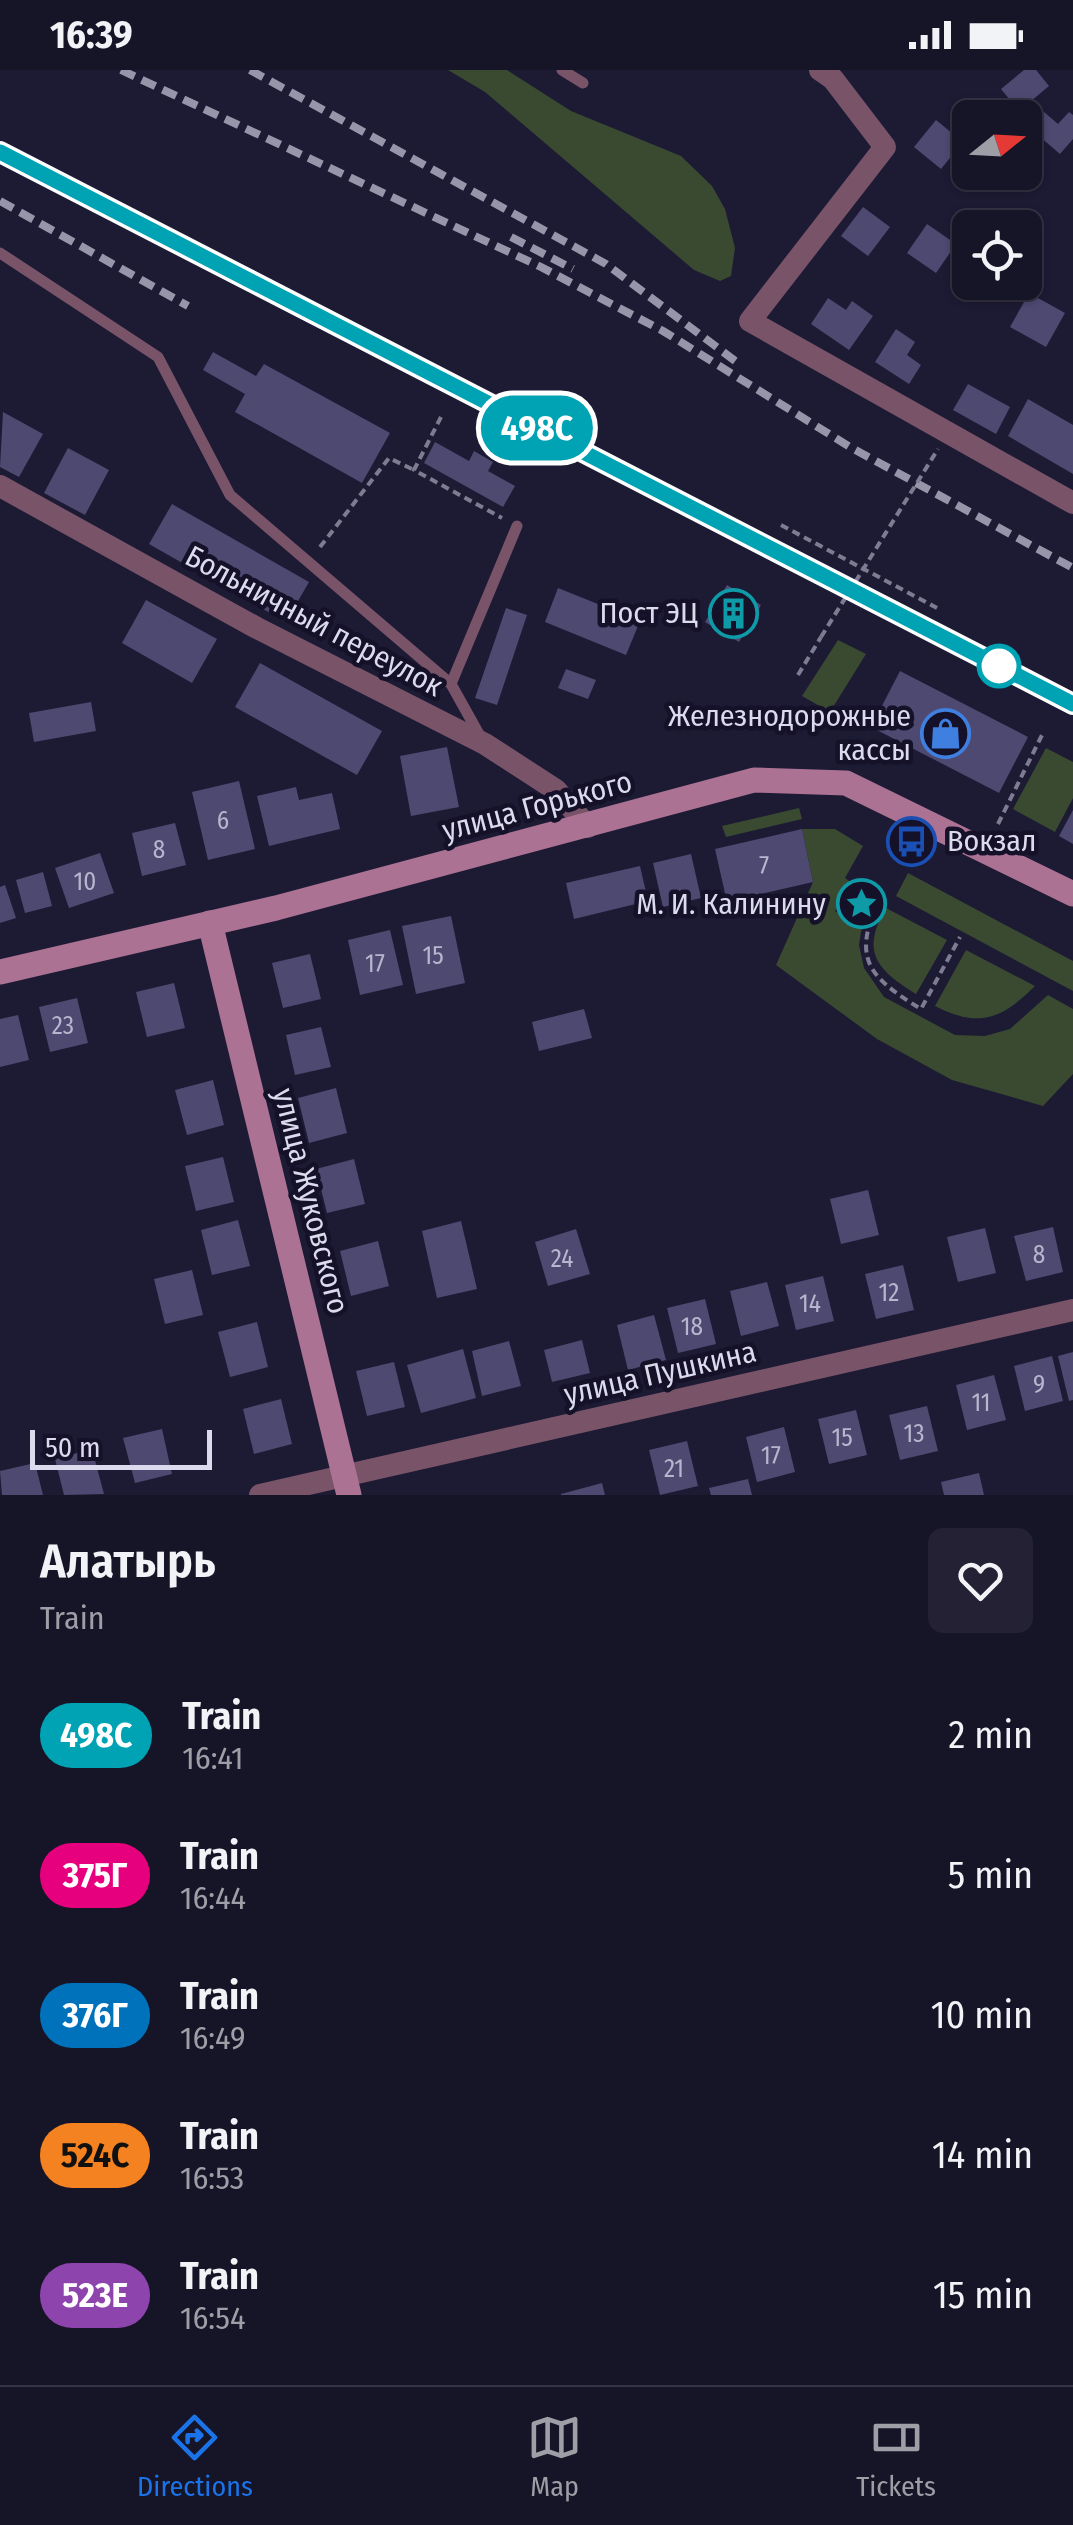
<!DOCTYPE html>
<html lang="en">
<head>
<meta charset="utf-8">
<style>
  :root { --surface:#161427; --page:#232133; --text:#f1f3f6; --muted:#9e9ea7; --line:#353344; --accent:#1a73e8 }
  body { margin:0; font-family:"Fira Sans Condensed",sans-serif; background:var(--page); color:var(--text); height:100vh; display:flex; flex-direction:column; font-size:38px; white-space:nowrap }
  * { box-sizing:border-box; margin:0 }
  p { font-size:32px; color:var(--muted) }
  .icon { flex:none; width:55px; height:55px; fill:none; stroke:currentColor; stroke-width:2; stroke-linecap:round; stroke-linejoin:round }
  .map { position:relative; height:1425px; overflow:hidden }
  .drawer { display:flex; flex-direction:column; background:var(--surface); flex:1 }
  .drawer>* { flex:none }
  .badge { padding:0 20px; border-radius:32px; font-size:35px; line-height:65px }
  .needle { width:65px; rotate:72deg }
  .fabs { position:absolute; left:952px; top:30px; display:grid; gap:20px }
  .fabs a { display:grid; place-items:center; width:90px; height:90px; border-radius:15px; background:var(--surface); box-shadow:0 2px 8px #0004,0 0 0 2px var(--line); font-size:50px }
  .scale { position:absolute; left:30px; bottom:25px; width:182px; box-sizing:border-box; padding-left:10px; border:5px solid #dcdbed; border-top:0; font-size:28px; line-height:35px; white-space:nowrap; color:#dcdbed; -webkit-text-stroke:8px #141129; paint-order:stroke }
  .map>.badge { position:absolute; translate:-50% -50%; box-shadow:0 0 0 5px #fff }
  .round { display:grid; place-items:center; flex:none; width:105px; height:105px; border-radius:15px; background:var(--page) }
  .overview { display:flex; align-items:center; justify-content:space-between; height:170px; padding:0 40px }
  h1 { font-size:48px; font-weight:600; line-height:75px }
  ul { padding:0; list-style:none }
  li { display:flex; align-items:center; gap:30px; height:140px; padding:0 40px }
  li div { flex:1 }
  li b { display:block; font-size:38px }
  li em { font-style:normal }
  li .badge { min-width:110px; font-weight:700; text-align:center }
  .status { display:flex; justify-content:space-between; align-items:center; height:70px; padding:0 50px; background:var(--surface); direction:ltr }
  .status svg { height:28px; fill:currentColor }
  .tabs { display:flex; justify-content:space-around; align-items:center; height:140px; border-top:2px solid var(--line); background:var(--surface); font-size:28px; color:var(--muted) }
  .tabs a { display:grid; justify-items:center; gap:5px }
  .tabs .current { color:var(--accent) }
  .map>svg:first-child { display:block }
  .green { fill:#394a31 }
  .building { fill:#4d4971 }
  .lines { fill:none; stroke-linecap:round; stroke-linejoin:round }
  .path { stroke:#7e7c92; stroke-width:4; stroke-dasharray:8 5; stroke-linecap:butt }
  .lane { stroke:#795469; stroke-width:11 }
  .street { stroke:#795469; stroke-width:22 }
  .secondary { stroke:#ac7294; stroke-width:25 }
  .rail { stroke:#9795aa; stroke-width:8; stroke-dasharray:15 8; stroke-linecap:butt }
  .path-bridge { stroke:#7e7c92; stroke-width:4; stroke-dasharray:8 5; stroke-linecap:butt }
  .line-casing { stroke:#fff; stroke-width:22 }
  .line { stroke:#00a3b4; stroke-width:15 }
  .stop-dot { fill:#fff; stroke:#00a3b4; stroke-width:5 }
  .labels { text-anchor:middle; stroke-width:9; stroke-linejoin:round; paint-order:stroke }
  .number-label { font-size:25px; fill:#b8b6ce }
  .poi-label { font-size:30px; fill:#dcdbed; stroke:#141129; text-anchor:end }
  .street-label { font-size:30px; fill:#dcdbed; stroke:#141129 }
</style>
</head>
<body>
<div class="status"><b>16:39</b><svg viewBox="0 0 49 12"><path d="M0 12V9h3v3zM5 12V6h3v6zM10 12V3h3v9zM15 12V0h3v12zM26 1h20v11H26zM47 4h2v5h-2z"/></svg></div>
<div class="map">
<svg width="1073" height="1425" viewBox="0 0 1073 1425">
  <rect width="100%" height="100%" fill="#1d1a34"/>
  <g class="green">
    <polygon points="448,0 507,0 571,41 681,86 712,116 725,139 735,178 731,206 720,211 694,200 485,22"/>
    <polygon points="838,570 866,584 830,642 802,626"/>
    <polygon points="1046,678 1073,692 1073,728 1055,762 1013,739"/>
    <polygon points="799,738 802,749 726,767 722,756"/>
    <polygon points="802,759 835,759 863,776 845,808 852,813 835,841 862,856 859,875 864,898 884,927 955,965 985,966 1010,959 1048,925 1073,939 1073,1004 1043,1036 952,1010 877,969 776,895 813,812"/>
    <polygon points="908,803 1073,891 1073,921 896,826"/>
    <path d="M886,838L947,870L916,924C877,900 860,882 886,838Z"/>
    <path d="M966,880L1035,916C1001,950 978,958 935,936Z"/>
  </g>
  <g class="building">
    <polygon points="1024,0 1036,0 1049,16 1019,41 1001,19"/>
    <polygon points="1037,36 1058,54 1069,42 1073,45 1073,69 1060,84 1025,54"/>
    <polygon points="936,50 963,72 941,99 914,77"/>
    <polygon points="863,137 890,157 868,186 841,166"/>
    <polygon points="927,154 956,174 936,203 907,183"/>
    <polygon points="1029,223 1065,243 1046,277 1010,257"/>
    <polygon points="828,228 846,240 852,231 873,246 849,280 811,254"/>
    <polygon points="896,259 915,272 907,285 921,295 909,314 875,292"/>
    <polygon points="213,282 256,306 264,294 390,363 362,413 235,342 245,324 203,300"/>
    <polygon points="968,314 1010,337 996,364 953,340"/>
    <polygon points="1028,329 1073,355 1073,404 1008,366"/>
    <polygon points="3,342 43,364 19,407 0,397"/>
    <polygon points="435,372 469,391 474,381 493,392 488,401 515,416 503,437 424,393"/>
    <polygon points="68,378 109,400 85,445 44,423"/>
    <polygon points="172,434 309,512 286,552 149,474"/>
    <polygon points="727,515 761,535 739,572 705,552"/>
    <polygon points="558,518 640,551 626,585 545,552"/>
    <polygon points="146,530 217,569 192,613 122,573"/>
    <polygon points="506,538 527,545 497,635 475,628"/>
    <polygon points="260,593 382,661 357,705 235,637"/>
    <polygon points="566,599 596,610 588,629 558,618"/>
    <polygon points="900,601 1028,667 999,723 871,657"/>
    <polygon points="91,632 96,661 34,672 29,643"/>
    <polygon points="447,677 459,737 411,746 400,686"/>
    <polygon points="239,711 255,779 208,790 192,722"/>
    <polygon points="296,717 299,730 332,723 340,759 269,776 257,726"/>
    <polygon points="1073,740 1073,774 1059,766"/>
    <polygon points="175,753 186,795 142,806 132,763"/>
    <polygon points="802,759 813,812 727,832 715,779"/>
    <polygon points="100,783 114,823 69,838 55,798"/>
    <polygon points="691,784 701,828 663,837 653,793"/>
    <polygon points="640,796 648,831 574,849 566,813"/>
    <polygon points="43,802 52,836 25,843 16,810"/>
    <polygon points="5,815 16,848 0,853 0,817"/>
    <polygon points="451,846 465,913 416,924 402,856"/>
    <polygon points="390,860 403,915 360,925 348,870"/>
    <polygon points="310,884 321,929 283,938 272,893"/>
    <polygon points="174,913 185,958 147,967 136,922"/>
    <polygon points="77,928 88,973 50,982 39,937"/>
    <polygon points="584,939 592,968 539,981 532,952"/>
    <polygon points="18,945 29,990 0,997 0,949"/>
    <polygon points="321,957 331,997 295,1005 286,965"/>
    <polygon points="213,1010 224,1055 187,1065 175,1020"/>
    <polygon points="336,1018 347,1063 309,1073 298,1028"/>
    <polygon points="223,1087 234,1132 196,1141 185,1096"/>
    <polygon points="354,1089 365,1134 327,1143 316,1099"/>
    <polygon points="868,1120 879,1165 841,1174 830,1129"/>
    <polygon points="238,1150 250,1196 212,1205 201,1160"/>
    <polygon points="461,1151 477,1219 437,1228 422,1161"/>
    <polygon points="1053,1157 1063,1202 1026,1211 1014,1166"/>
    <polygon points="985,1158 996,1203 958,1212 947,1167"/>
    <polygon points="576,1159 590,1204 548,1216 535,1172"/>
    <polygon points="378,1171 389,1216 351,1226 340,1181"/>
    <polygon points="903,1195 914,1240 876,1249 865,1204"/>
    <polygon points="192,1200 203,1245 165,1254 154,1209"/>
    <polygon points="823,1206 834,1251 796,1260 785,1215"/>
    <polygon points="767,1212 779,1256 741,1266 730,1221"/>
    <polygon points="705,1229 716,1274 678,1283 667,1238"/>
    <polygon points="654,1245 666,1290 628,1300 617,1255"/>
    <polygon points="257,1252 268,1297 230,1307 218,1262"/>
    <polygon points="582,1270 590,1303 552,1312 544,1280"/>
    <polygon points="509,1271 521,1316 482,1326 472,1281"/>
    <polygon points="463,1279 476,1328 421,1343 407,1295"/>
    <polygon points="1073,1282 1073,1330 1069,1331 1058,1286"/>
    <polygon points="1052,1286 1063,1331 1025,1341 1014,1296"/>
    <polygon points="394,1292 405,1337 367,1346 356,1301"/>
    <polygon points="994,1305 1006,1350 967,1360 956,1315"/>
    <polygon points="281,1329 292,1374 254,1384 243,1339"/>
    <polygon points="927,1336 938,1381 900,1390 889,1345"/>
    <polygon points="856,1340 867,1385 829,1394 818,1349"/>
    <polygon points="784,1357 795,1402 757,1412 746,1367"/>
    <polygon points="162,1359 172,1404 135,1413 123,1368"/>
    <polygon points="687,1371 698,1416 660,1425 649,1380"/>
    <polygon points="92,1379 104,1424 64,1425 55,1389"/>
    <polygon points="35,1393 43,1425 2,1425 0,1401"/>
    <polygon points="979,1403 984,1425 944,1425 941,1412"/>
    <polygon points="748,1409 752,1425 711,1425 709,1418"/>
    <polygon points="602,1413 605,1425 561,1425 561,1424"/>
  </g>
  <g class="lines">
    <g class="path">
      <polyline points="441,347 414,400 502,448"/>
      <polyline points="781,455 937,538"/>
      <polyline points="320,477 389,388 414,400"/>
      <polyline points="798,605 821,567"/>
      <polyline points="998,754 1043,663"/>
      <path d="M881,825C852,887 865,905 921,939L960,867"/>
    </g>
    <g class="lane">
      <polyline points="562,0 583,13"/>
      <polyline points="0,183 158,287 230,425 451,614 480,666"/>
      <polyline points="451,614 517,456"/>
    </g>
    <g class="street">
      <polyline points="820,0 833,9 885,77 750,251 1073,433"/>
      <polyline points="0,416 257,558 485,674 556,720 588,757"/>
      <polyline points="260,1425 1073,1240"/>
    </g>
    <g class="secondary">
      <polyline points="210,853 349,1425"/>
      <polyline points="0,902 276,838 754,710 846,713 1073,824"/>
    </g>
    <g class="rail">
      <polyline points="121,0 541,197 663,261 850,377 1073,498"/>
      <polyline points="250,0 606,194 738,293"/>
      <polyline points="0,82 1073,634"/>
      <polyline points="0,131 188,236"/>
      <polyline points="511,167 573,199"/>
    </g>
    <polyline class="path-bridge" points="821,567 938,379"/>
  </g>
  <g class="lines">
    <defs>
      <polyline id="line" points="0,82 1073,634"/>
    </defs>
    <use href="#line" class="line-casing"/>
    <use href="#line" class="line"/>
  </g>
  <defs>
    <symbol id="building-ring" viewBox="-11 -11 22 22"><circle r="9.5" fill="#141129" stroke="#0f9aa8" stroke-width="1.5"/><path d="M-4-6H4V6H1V3H-1V6H-4ZM-2.5-4.3h1.7v1.8h-1.7ZM.8-4.3h1.7v1.8H.8ZM-2.5-1h1.7V.8h-1.7ZM.8-1h1.7V.8H.8Z" fill="#0f9aa8"/></symbol>
    <symbol id="shop-ring" viewBox="-11 -11 22 22"><circle r="9.5" fill="#141129" stroke="#3f7fe0" stroke-width="1.5"/><path d="M-5-2.5h2.3a2.7 3.5 0 0 1 5.4 0H5L5.5 6h-11ZM-1.5-2.5h3a1.5 2.3 0 0 0-3 0Z" fill="#3f7fe0"/></symbol>
    <symbol id="bus-ring" viewBox="-11 -11 22 22"><circle r="9.5" fill="#141129" stroke="#1a4fb4" stroke-width="1.5"/><path d="M-5-6H5V4H4V6H2V4H-2V6H-4V4H-5ZM-3.5-4V0h7V-4ZM-3.5 1.2v1.5H-2V1.2ZM2 1.2v1.5H3.5V1.2Z" fill="#1a4fb4"/></symbol>
    <symbol id="sight-ring" viewBox="-11 -11 22 22"><circle r="9.5" fill="#141129" stroke="#0f9aa8" stroke-width="1.5"/><path d="M0-6L1.8-2.2L6-1.7L2.9 1.2L3.7 5.4L0 3.3L-3.7 5.4L-2.9 1.2L-6-1.7L-1.8-2.2Z" fill="#0f9aa8"/></symbol>
  </defs>
  <g fill-rule="evenodd">
    <use href="#building-ring" x="706" y="516" width="55" height="55"/>
    <use href="#shop-ring" x="918" y="636" width="55" height="55"/>
    <use href="#bus-ring" x="884" y="744" width="55" height="55"/>
    <use href="#sight-ring" x="834" y="806" width="55" height="55"/>
  </g>
  <circle class="stop-dot" cx="999" cy="596" r="20"/>
  <g class="labels">
    <g class="number-label">
      <text x="223" y="759">6</text>
      <text x="159" y="788">8</text>
      <text x="764" y="804">7</text>
      <text x="85" y="820">10</text>
      <text x="433" y="894">15</text>
      <text x="375" y="902">17</text>
      <text x="63" y="964">23</text>
      <text x="1039" y="1193">8</text>
      <text x="562" y="1197">24</text>
      <text x="889" y="1231">12</text>
      <text x="810" y="1242">14</text>
      <text x="692" y="1265">18</text>
      <text x="1039" y="1323">9</text>
      <text x="981" y="1341">11</text>
      <text x="914" y="1372">13</text>
      <text x="842" y="1376">15</text>
      <text x="771" y="1394">17</text>
      <text x="674" y="1407">21</text>
    </g>
    <g class="poi-label">
      <text x="698" y="553">Пост ЭЦ</text>
      <text x="911" y="656">Железнодорожные<tspan x="911" dy="34">кассы</tspan></text>
      <text x="947" y="781" text-anchor="start">Вокзал</text>
      <text x="826" y="844">М. И. Калинину</text>
    </g>
    <g class="street-label">
      <text transform="translate(314 551) rotate(28)" y="10">Больничный переулок</text>
      <text transform="translate(537 736) rotate(-15)" y="10">улица Горького</text>
      <text transform="translate(311 1131) rotate(76)" y="10">улица Жуковского</text>
      <text transform="translate(660 1303) rotate(-13)" y="10">улица Пушкина</text>
    </g>
  </g>
</svg>
<div class="fabs">
<a><svg class="needle" viewBox="-14 -14 28 28"><path d="M0-13l5 13h-10z" fill="#e53935"/><path d="M0 13l5-13h-10z" fill="#9e9ea7"/></svg></a>
<a><svg class="icon" aria-label="locate" viewBox="0 0 24 24"><circle cx="12" cy="12" r="6"/><path d="M12 2v4M12 18v4M2 12h4M18 12h4"/></svg></a>
</div>
<div class="scale">50 m</div>
<b class="badge" style="left:537px;top:358px;background:#00a3b4;color:#fff">498С</b>
</div>
<section class="drawer">
<div class="overview"><div><h1>Алатырь</h1><p>Train</p></div><a class="round"><svg class="icon" aria-label="heart" viewBox="0 0 24 24"><path d="M12 20l-8-8c-3-5 5-10 8-4 3-6 11-1 8 4z"/></svg></a></div>
<ul>
<li><span class="badge" style="background:#00a3b4;color:#fff">498С</span><div><b>Train</b><p>16:41</p></div><em>2 min</em></li>
<li><span class="badge" style="background:#e6007e;color:#fff">375Г</span><div><b>Train</b><p>16:44</p></div><em>5 min</em></li>
<li><span class="badge" style="background:#0072bc;color:#fff">376Г</span><div><b>Train</b><p>16:49</p></div><em>10 min</em></li>
<li><span class="badge" style="background:#f58220;color:#111">524С</span><div><b>Train</b><p>16:53</p></div><em>14 min</em></li>
<li><span class="badge" style="background:#8e44ad;color:#fff">523Е</span><div><b>Train</b><p>16:54</p></div><em>15 min</em></li>
</ul>
</section>
<nav class="tabs">
<a class="current"><svg class="icon" aria-label="directions" viewBox="0 0 24 24"><path d="M12 3l9 9-9 9-9-9zM9 14v-3h6M13 9l2 2-2 2"/></svg>Directions</a>
<a><svg class="icon" aria-label="map" viewBox="0 0 24 24"><path d="M3 6l6-2 6 2 6-2v14l-6 2-6-2-6 2zM9 4v14M15 6v14"/></svg>Map</a>
<a><svg class="icon" aria-label="tickets" viewBox="0 0 24 24"><path d="M3 7h18v10H3zM15 7v10"/></svg>Tickets</a>
</nav>
</body>
</html>
